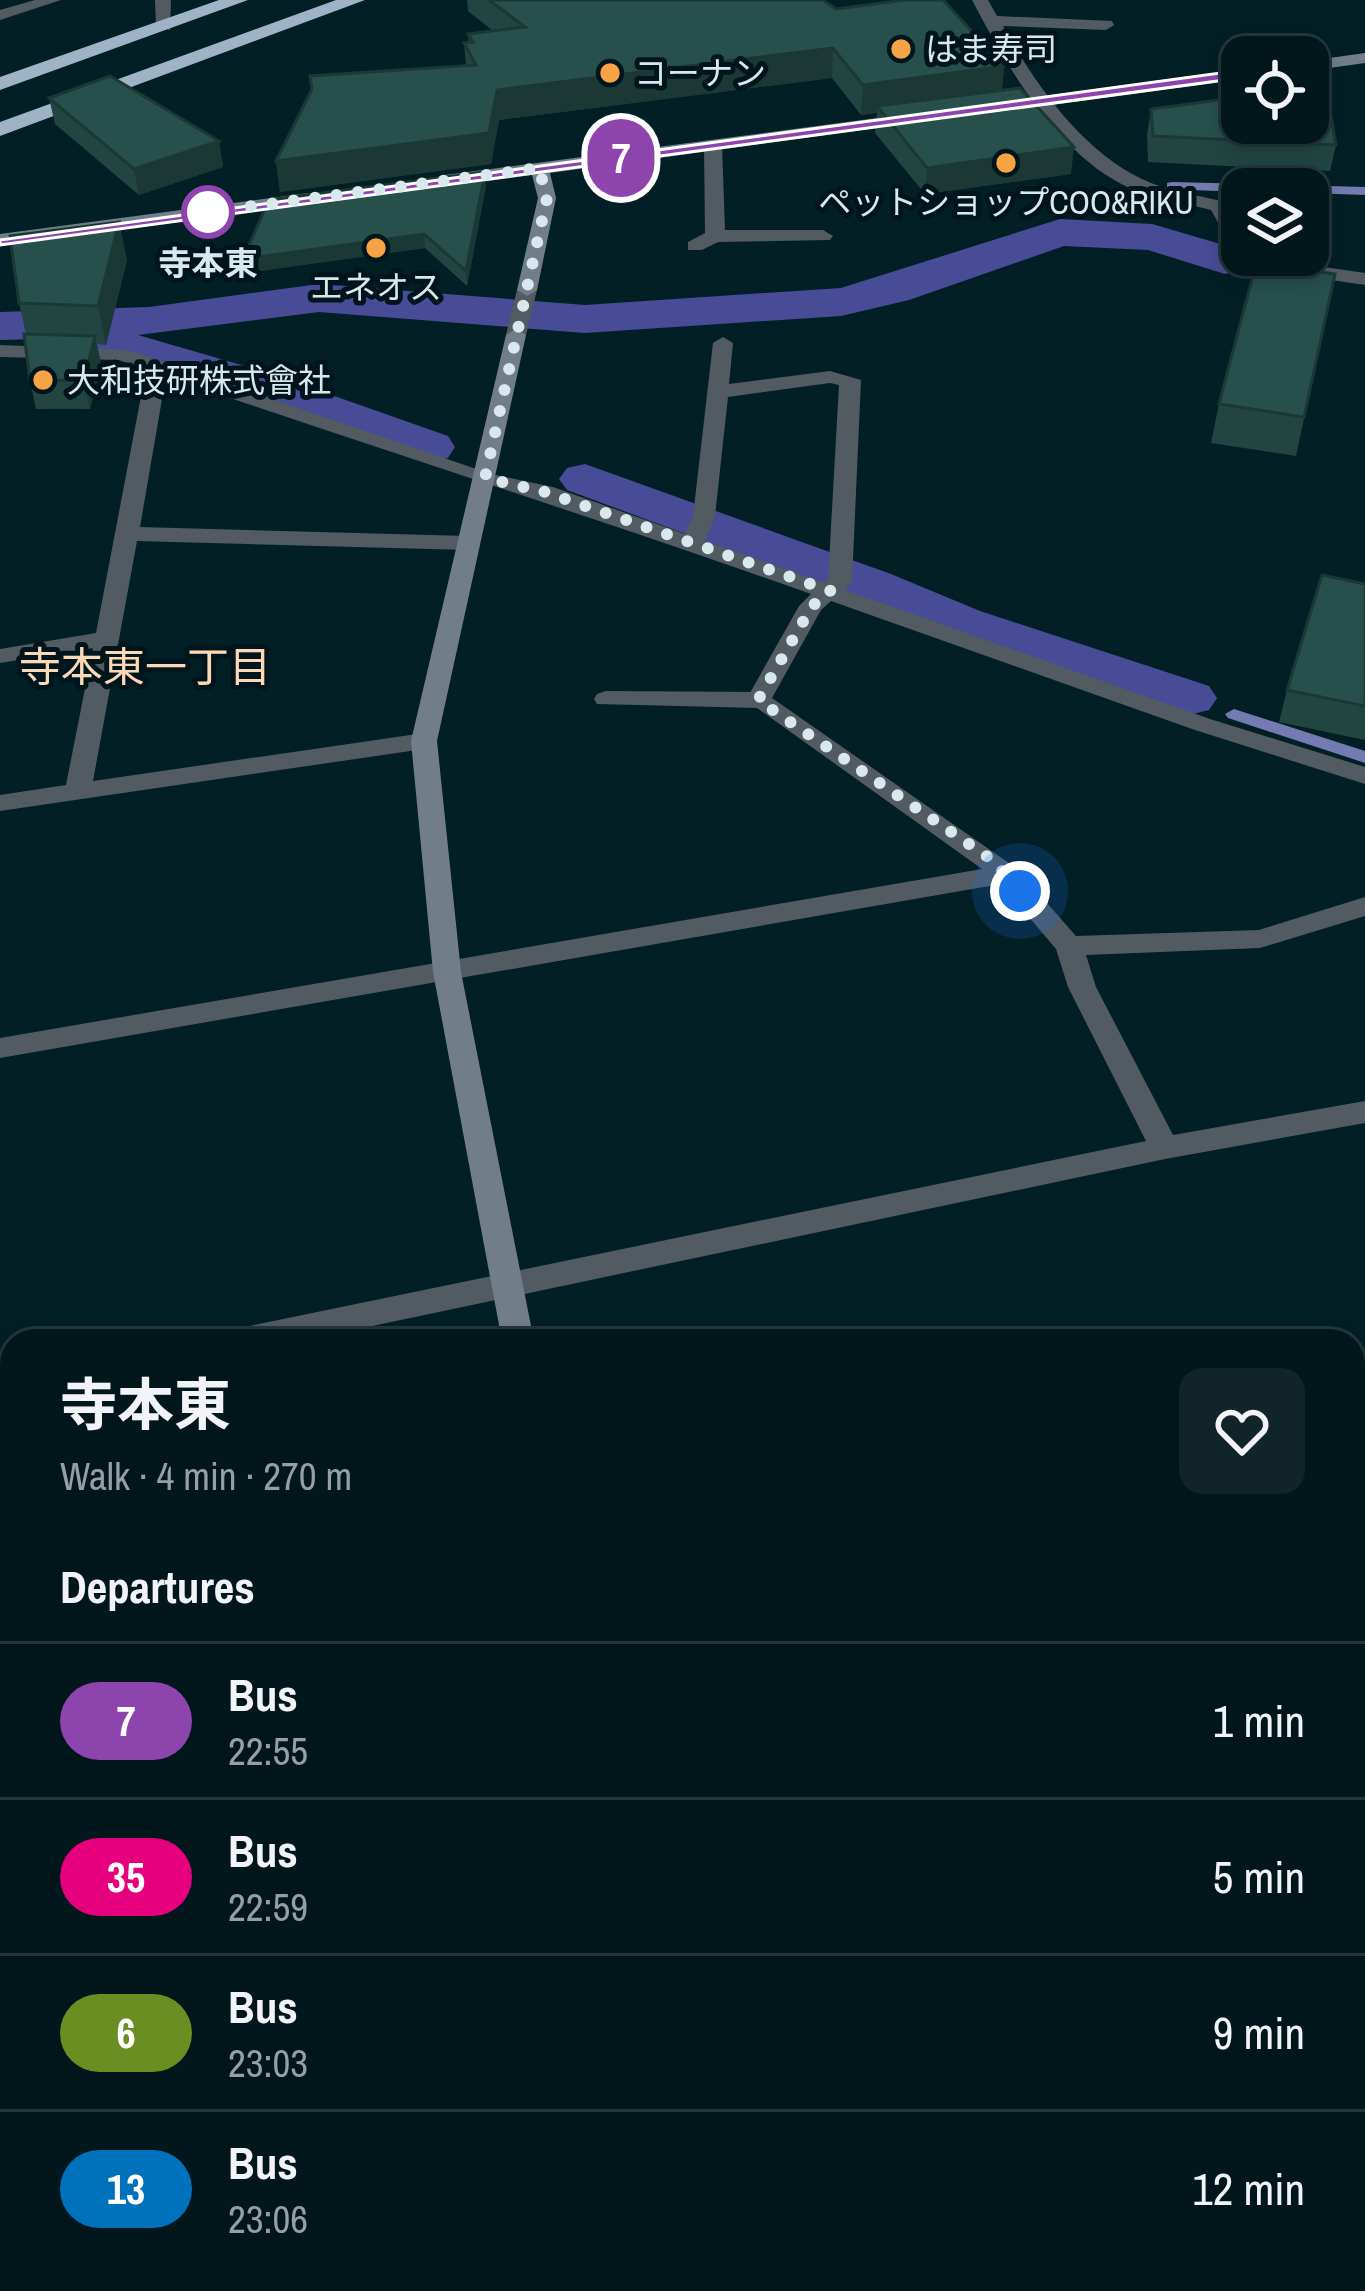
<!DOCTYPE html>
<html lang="en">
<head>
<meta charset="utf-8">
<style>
  :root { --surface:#02171c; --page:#102429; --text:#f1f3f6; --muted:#969fa3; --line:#23363b }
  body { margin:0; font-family:"Archivo Narrow","Noto Sans JP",sans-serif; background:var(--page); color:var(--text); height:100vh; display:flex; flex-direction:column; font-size:45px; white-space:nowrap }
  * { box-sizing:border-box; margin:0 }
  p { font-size:39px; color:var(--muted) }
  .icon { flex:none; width:66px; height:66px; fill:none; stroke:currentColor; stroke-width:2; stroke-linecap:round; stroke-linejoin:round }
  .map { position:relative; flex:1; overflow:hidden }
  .drawer { position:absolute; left:0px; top:1329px; width:1365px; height:963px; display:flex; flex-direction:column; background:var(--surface); border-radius:36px 36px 0 0; box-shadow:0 6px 18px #0003,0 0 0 3px var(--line) }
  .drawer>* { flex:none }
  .badge { padding:0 24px; border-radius:39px; font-size:42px; line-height:78px }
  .controls { position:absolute; left:1221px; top:36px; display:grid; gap:24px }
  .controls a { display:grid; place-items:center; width:108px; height:108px; border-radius:24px; background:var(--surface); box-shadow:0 6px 18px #0003,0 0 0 3px var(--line); font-size:60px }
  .you { position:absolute; width:60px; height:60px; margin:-30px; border:9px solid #fff; border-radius:50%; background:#1a73e8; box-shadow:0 0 0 18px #1a73e833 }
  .map>.badge { position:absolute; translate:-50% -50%; box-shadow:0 0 0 6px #fff }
  h2 { padding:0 60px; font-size:45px; line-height:108px }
  .round { display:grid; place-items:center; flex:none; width:126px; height:126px; border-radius:24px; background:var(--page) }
  .head { display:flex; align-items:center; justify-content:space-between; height:204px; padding:0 60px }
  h1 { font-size:57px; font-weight:700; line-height:90px }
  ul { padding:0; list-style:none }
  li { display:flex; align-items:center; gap:36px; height:156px; padding:0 60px; border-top:3px solid var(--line) }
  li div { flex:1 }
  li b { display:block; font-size:45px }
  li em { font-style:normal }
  li .badge { min-width:132px; font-weight:700; text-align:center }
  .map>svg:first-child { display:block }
  .green { fill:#13432a }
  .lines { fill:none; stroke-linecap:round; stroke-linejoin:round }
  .stream { fill:#737bb0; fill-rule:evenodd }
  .canal { fill:#484c96; fill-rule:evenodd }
  .path-far1 { stroke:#73888e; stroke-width:8; stroke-dasharray:3 9; stroke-linecap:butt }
  .path { stroke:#73888e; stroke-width:9; stroke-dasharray:4.5 12; stroke-linecap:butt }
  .lane { fill:#525a62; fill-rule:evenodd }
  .street { fill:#525a62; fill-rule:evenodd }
  .secondary { fill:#717e8a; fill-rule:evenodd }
  .highway { fill:#9fb3c7; fill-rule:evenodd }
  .wall { fill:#224541 }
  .shaded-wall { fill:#1b3835 }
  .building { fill:#27504c; stroke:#1b3835; stroke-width:3 }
  .line { fill:#8e44ad; stroke:#fff; stroke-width:3 }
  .walk { stroke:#d8e8ec; stroke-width:12; stroke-dasharray:0 21.6 }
  .poi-dot { fill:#f5a345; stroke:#00151c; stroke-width:4.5 }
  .stop-dot { fill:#fff; stroke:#8e44ad; stroke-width:6 }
  .labels { text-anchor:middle; stroke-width:10; stroke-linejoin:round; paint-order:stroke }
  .far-poi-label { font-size:33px; fill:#d8e8ec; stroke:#00151c; text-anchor:start }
  .far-stop-label { font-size:33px; font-weight:bold; fill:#d8e8ec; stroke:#00151c }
  .neighbourhood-label { font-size:42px; fill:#fbd8b6; stroke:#00151c }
</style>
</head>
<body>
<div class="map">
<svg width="1365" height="2291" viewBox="0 0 1365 2291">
  <rect width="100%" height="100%" fill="#031f26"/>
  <polygon class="green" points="12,1433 12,2280 561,2280 563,2291 0,2291 0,1435"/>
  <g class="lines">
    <g class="stream">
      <polygon points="1172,182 1365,187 1365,195 1308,193 1308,189 1242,189 1242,192 1167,189 1167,183"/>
      <polygon points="1234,709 1365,751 1365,763 1228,718 1225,714"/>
    </g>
    <g class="canal">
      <polygon points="1060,219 1152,224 1241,250 1248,260 1241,270 1225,274 1148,250 1064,246 909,300 841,316 585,333 319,312 138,335 269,373 448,436 455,447 448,458 430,462 235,393 78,348 72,338 0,340 0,312 149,307 319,284 585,305 841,288"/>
      <polygon points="585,464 891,574 980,611 1209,686 1217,698 1209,710 1189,715 942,635 853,596 567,490 559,479 567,468"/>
    </g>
    <polyline class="path-far1" points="0,1460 12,1458"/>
    <g class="path">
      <polyline points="0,1506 12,1504"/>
      <polyline points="0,1996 12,1989"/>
      <polyline points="0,2117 12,2116"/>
    </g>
    <polygon class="lane" points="606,691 758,692 770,700 758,708 597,704 594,699 597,694"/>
    <g class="street">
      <polygon points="35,0 61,0 0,20 0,10"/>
      <polygon points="155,0 171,0 170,30 156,26"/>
      <path d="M972,0H988L997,16L1112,21L1114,25L1106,30L1003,26C1034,83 1082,151 1142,179C1167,191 1198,195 1225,202L1242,232V255L1365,273V285L1243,267L1211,210C1185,203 1155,199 1130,188C1058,156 1006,65 972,0Z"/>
      <polygon points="713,140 722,145 725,230 823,230 833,236 830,240 718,242 702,250 688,250 688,242 705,233 704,145"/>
      <polygon points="527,284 537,290 526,335 509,339 506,335 517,290"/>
      <path d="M723,337L733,343L729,384L830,371L861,380L852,582L845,590L1210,719L1365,767V784L1192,729L831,601L821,610L772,698L1016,868L1076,936L1259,930L1365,897V916L1260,948L1086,955L1096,987L1173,1135L1365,1101V1123L1165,1159L301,1341H224L229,1332L240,1328L1146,1141L1068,987L1056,949L1001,884L0,1058V1038L982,869L746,700L799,606L811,594C597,518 381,450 166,376L140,527L467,536L478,543L467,550L137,541L93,781L424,733L437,741L424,749L0,811V795L66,785L93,648L0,663V649L96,633L146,370L119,360L0,357V345L128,350L491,474L553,487L685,534L693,516L713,343ZM830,383L839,385L828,580L825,583L705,541L715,516L728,397Z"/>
      <polygon points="12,1373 12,1399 0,1401 0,1375"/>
      <polygon points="1365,1550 1365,1580 1353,1583 1353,1553"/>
      <polygon points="1365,2068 1365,2110 1353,2113 1353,2071"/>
      <polygon points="1353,2259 1365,2264 1365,2291 1333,2291 1329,2280 1353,2280"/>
    </g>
    <g class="secondary">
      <polygon points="1365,53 1365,63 1308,71 1308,61"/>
      <polygon points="1242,69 1242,79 992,113 983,108 992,103"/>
      <polygon points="915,113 921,114 921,122 550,173 556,198 537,290 527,296 517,290 538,198 532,175 445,187 436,181 445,175"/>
      <polygon points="308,193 315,195 315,203 0,246 0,234"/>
      <polygon points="516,329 526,335 437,741 461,972 534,1341 502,1341 433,972 411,741 506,335"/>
      <polygon points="674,2280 718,2280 720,2291 676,2291"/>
    </g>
    <g class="highway">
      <polygon points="219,0 248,0 0,90 0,77"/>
      <polygon points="336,0 365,0 0,136 0,122"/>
    </g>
  </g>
  <g class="wall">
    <polygon points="467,0 823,0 836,9 1004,66 1002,90 1071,174 925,194 875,133 877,113 861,115 832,78 499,120 491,164 280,192 276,161 466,66 464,43 469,43 468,34 493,31 468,11"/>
    <polygon points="49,98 219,141 223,167 139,195 55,124"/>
    <polygon points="1151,109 1336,145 1330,171 1148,162 1147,135"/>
    <polygon points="486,186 467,286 425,248 245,273 243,259"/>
    <polygon points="127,260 106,345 97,344 101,364 90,409 36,409 30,381 26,334 19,303"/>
    <polygon points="1335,274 1296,456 1211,443 1219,404"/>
    <polygon points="1365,584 1365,740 1279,722 1287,690"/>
  </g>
  <g class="shaded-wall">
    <polygon points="833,48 832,78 499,120 491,164 280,192 276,161 497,90"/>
    <polygon points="1004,66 1001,96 877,106 877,113 861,115 863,85"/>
    <polygon points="219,141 223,167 139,195 134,169"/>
    <polygon points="1074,147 1071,174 925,194 927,168"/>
    <polygon points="485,172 486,186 467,286 466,271"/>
    <polygon points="119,222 127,260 106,345 98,306"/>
    <polygon points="424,234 425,248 245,273 243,259"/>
    <polygon points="95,336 101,364 90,409 84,380"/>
  </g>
  <g class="building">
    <polygon points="489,0 823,0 836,9 905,0 943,0 1004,66 863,85 833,48 497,90 489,133 276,161 312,89 310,76 476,65 464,43 473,42 468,34 525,27"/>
    <polygon points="110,76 219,141 134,169 49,98"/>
    <polygon points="1326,86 1336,145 1153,136 1151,109 1242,97 1242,123 1308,123 1308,88"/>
    <polygon points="1020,88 1074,147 927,168 877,106"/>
    <polygon points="485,172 466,271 424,234 243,259 269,200"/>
    <polygon points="119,222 98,306 19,303 10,236"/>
    <polygon points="1256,264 1335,274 1304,417 1219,404"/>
    <polygon points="24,334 95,336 84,380 30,381"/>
    <polygon points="1322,575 1365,584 1365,706 1287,690"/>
  </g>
  <polygon class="line" points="1242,70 1247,77 0,245 0,240"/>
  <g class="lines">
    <polyline class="walk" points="208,212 539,168 547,198 485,478 545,492 831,591 812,606 758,700 991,859 1020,891"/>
  </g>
  <g class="poi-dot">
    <circle cx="901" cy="49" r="12"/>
    <circle cx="610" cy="73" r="12"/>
    <circle cx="1006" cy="163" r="12"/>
    <circle cx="376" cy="248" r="12"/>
    <circle cx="43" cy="380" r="12"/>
  </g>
  <circle class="stop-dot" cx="208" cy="212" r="24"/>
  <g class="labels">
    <g class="far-poi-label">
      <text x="925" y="61">はま寿司</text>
      <text x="634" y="85">コーナン</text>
      <text x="1006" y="214" text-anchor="middle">ペットショップCOO&amp;RIKU</text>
      <text x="376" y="299" text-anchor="middle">エネオス</text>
      <text x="67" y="392">大和技研株式會社</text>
    </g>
    <g class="far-stop-label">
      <text x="208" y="275">寺本東</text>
    </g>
    <g class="neighbourhood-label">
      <text x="145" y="682">寺本東一丁目</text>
    </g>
  </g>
</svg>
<div class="controls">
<a><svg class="icon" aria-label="locate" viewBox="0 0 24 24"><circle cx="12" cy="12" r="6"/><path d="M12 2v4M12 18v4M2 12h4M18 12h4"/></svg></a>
<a><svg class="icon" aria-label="layers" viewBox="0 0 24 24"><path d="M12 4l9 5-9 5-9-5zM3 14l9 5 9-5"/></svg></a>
</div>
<div class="you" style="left:1020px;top:891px"></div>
<b class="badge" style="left:621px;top:158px;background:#8e44ad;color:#fff">7</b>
<section class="drawer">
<div class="head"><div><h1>寺本東</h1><p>Walk · 4 min · 270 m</p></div><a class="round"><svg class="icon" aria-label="heart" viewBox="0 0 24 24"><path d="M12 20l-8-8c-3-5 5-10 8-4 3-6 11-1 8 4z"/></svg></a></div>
<h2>Departures</h2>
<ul>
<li><span class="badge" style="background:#8e44ad;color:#fff">7</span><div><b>Bus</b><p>22:55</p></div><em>1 min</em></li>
<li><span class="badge" style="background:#e6007e;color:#fff">35</span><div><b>Bus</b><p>22:59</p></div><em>5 min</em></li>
<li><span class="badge" style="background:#6b8e23;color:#fff">6</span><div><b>Bus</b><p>23:03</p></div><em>9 min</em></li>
<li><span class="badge" style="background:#0072bc;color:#fff">13</span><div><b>Bus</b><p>23:06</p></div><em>12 min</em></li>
</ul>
</section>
</div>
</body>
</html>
